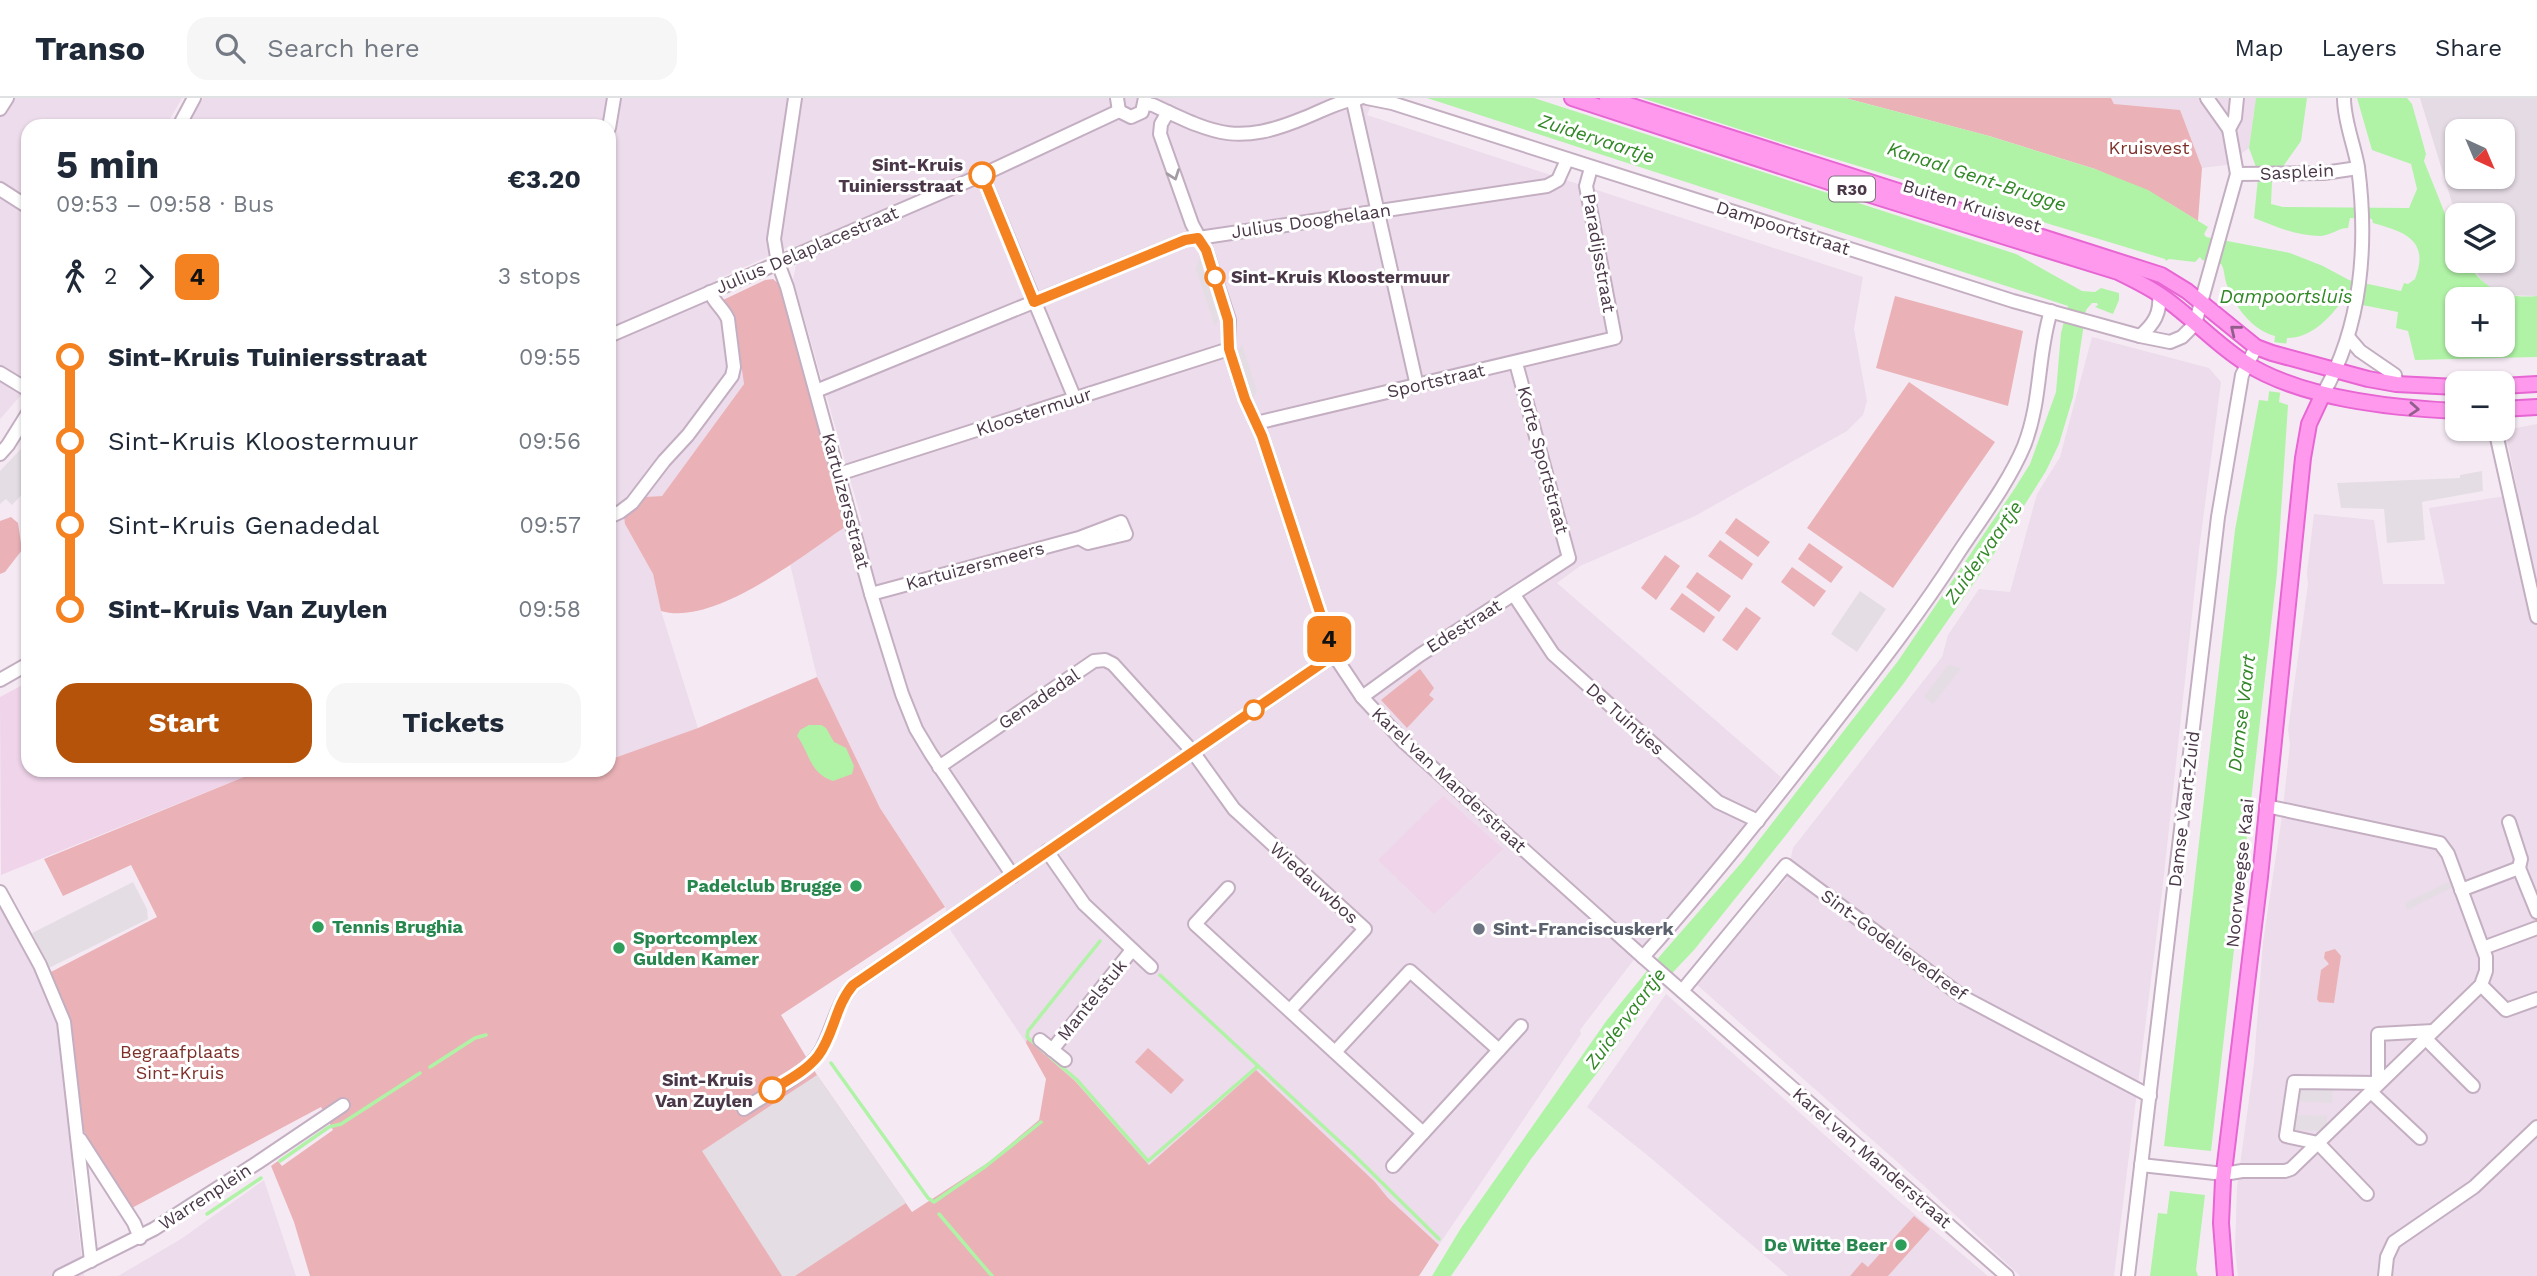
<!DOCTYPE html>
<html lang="en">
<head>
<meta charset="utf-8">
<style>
  :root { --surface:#fff; --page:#f6f6f7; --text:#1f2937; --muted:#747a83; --line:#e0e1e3; --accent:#b45309 }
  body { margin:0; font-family:"Work Sans",sans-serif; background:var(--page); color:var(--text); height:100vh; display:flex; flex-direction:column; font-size:26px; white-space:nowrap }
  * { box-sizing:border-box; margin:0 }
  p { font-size:23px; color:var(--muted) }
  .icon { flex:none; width:38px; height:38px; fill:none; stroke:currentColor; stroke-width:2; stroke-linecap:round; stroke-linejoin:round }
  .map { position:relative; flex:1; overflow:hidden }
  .sheet { position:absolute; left:21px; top:21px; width:595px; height:658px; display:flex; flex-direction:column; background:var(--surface); border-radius:21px; box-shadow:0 2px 5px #0004 }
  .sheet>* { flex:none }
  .badge { padding:0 14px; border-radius:10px; font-size:24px; line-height:46px }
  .needle { width:46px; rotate:136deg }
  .buttons { position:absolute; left:2445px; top:21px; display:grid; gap:14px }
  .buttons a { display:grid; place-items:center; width:70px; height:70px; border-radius:14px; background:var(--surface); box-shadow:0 2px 5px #0004; font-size:35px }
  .map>.badge { position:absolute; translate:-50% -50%; box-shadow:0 0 0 4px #fff }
  .legs { display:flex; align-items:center; gap:10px; height:77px; padding:0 35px; font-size:23px }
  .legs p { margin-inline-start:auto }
  .summary { display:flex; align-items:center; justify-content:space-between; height:119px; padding:0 35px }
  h1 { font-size:38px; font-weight:700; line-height:52px }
  .button { display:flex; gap:14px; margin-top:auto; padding:14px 35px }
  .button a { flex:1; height:80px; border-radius:21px; background:var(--accent); color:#fff; font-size:28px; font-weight:700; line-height:80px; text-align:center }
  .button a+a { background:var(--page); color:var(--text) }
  ul { padding:0 35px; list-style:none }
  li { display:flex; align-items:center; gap:24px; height:84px; font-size:26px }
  li i { display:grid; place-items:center; width:10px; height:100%; margin:0 9px; background:currentColor }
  li i::after { content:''; width:18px; height:18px; margin:-9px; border:5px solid; border-radius:50%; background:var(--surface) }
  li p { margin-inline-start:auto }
  li:first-child i { background:linear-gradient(#0000 50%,currentColor 0) }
  li:last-child i { background:linear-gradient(currentColor 50%,#0000 0) }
  header { display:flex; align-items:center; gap:42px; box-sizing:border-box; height:98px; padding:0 35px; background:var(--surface); border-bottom:2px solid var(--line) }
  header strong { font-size:33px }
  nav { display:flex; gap:38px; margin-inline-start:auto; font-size:24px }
  .search { width:490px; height:63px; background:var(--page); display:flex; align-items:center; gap:18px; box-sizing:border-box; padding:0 24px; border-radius:21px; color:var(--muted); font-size:26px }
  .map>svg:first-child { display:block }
  .residential { fill:#eddceb }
  .industrial { fill:#e5dbe5; fill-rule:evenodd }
  .education { fill:#efd4ea }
  .green { fill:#eab2b7 }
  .parking { fill:#e4dee4 }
  .water { fill:#b0f3a6; fill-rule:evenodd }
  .pier { fill:#f5eaf4 }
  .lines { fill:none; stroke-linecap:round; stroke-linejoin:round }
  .stream { stroke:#b0f3a6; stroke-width:3.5 }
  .minor-casing { stroke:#c4afc2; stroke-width:16 }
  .major-casing { stroke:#e766d3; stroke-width:18 }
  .minor { stroke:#fff; stroke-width:12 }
  .major { stroke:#f9e; stroke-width:14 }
  .oneway { stroke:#a49ca4 }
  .oneway2 { stroke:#925f8b }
  .line-1-casing { stroke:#fff; stroke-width:16 }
  .line-1 { stroke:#f58220; stroke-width:10 }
  .stop-1-dot { fill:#fff; stroke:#f58220; stroke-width:3.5 }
  .leisure-dot { fill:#2e9e5b; stroke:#fff; stroke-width:2.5 }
  .worship-dot { fill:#6b7280; stroke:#fff; stroke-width:2.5 }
  .labels { text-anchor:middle; stroke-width:6; stroke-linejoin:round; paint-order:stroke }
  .shield { fill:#fff; stroke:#807480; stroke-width:2 }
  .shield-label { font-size:16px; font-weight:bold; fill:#4a3849 }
  .park-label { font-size:18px; fill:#7e2f28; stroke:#fff }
  .stop-label { font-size:18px; font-weight:bold; fill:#4a3849; stroke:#fff; text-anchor:end }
  .street-label { font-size:18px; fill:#4a3849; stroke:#fff }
  .leisure-label { font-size:18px; font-weight:bold; fill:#27864d; stroke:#fff; text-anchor:end }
  .worship-label { font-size:18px; font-weight:bold; fill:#5b616d; stroke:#fff; text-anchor:start }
  .water-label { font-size:19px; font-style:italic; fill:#308725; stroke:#fff }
</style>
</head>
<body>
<header>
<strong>Transo</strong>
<div class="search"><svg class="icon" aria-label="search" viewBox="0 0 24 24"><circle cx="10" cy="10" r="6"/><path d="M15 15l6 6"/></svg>Search here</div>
<nav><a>Map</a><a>Layers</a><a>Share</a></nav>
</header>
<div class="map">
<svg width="2537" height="1178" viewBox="0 0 2537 1178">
  <rect width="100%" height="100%" fill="#f5eaf4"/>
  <g class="residential">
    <polygon points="0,0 182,0 166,28 28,28 28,289 0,321"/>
    <polygon points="203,0 1374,0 1367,17 1863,179 1854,231 1867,303 1863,317 1847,333 1695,418 1580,468 1557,485 1781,679 1722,756 1655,834 1580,932 1581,936 1439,1147 1388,1100 1375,1084 1149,1067 1075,983 1027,942 1026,945 951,833 945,809 880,710 817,579 790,466 848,427 862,423 793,181 796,167 791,148 716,182 723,202 734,217 744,286 662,398 644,399 625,426 653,476 661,513 698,630 610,663 609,28 188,28"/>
    <polygon points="2111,0 2256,0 2249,50 2226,67 2202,70 2179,12 2129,9 2114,6"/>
    <polygon points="2092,239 2209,270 2221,284 2199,452 2163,786 2114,1178 2020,1178 1921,1085 1696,886 1786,781 1793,750 1942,559 1948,537 1979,491 2010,494 2037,396 2060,359"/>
    <polygon points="2537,326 2537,1178 2238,1178 2235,1151 2237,1089 2254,965 2263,844 2282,718 2290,646 2288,632 2308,486 2307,475 2314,416 2374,422 2383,486 2445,486 2429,410 2518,396 2505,332"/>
    <polygon points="0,790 27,846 57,926 74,1041 72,1077 84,1178 0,1178"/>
    <polygon points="1666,896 1899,1103 1988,1178 1888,1178 1930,1131 1868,1169 1862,1165 1850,1178 1788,1178 1652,1061 1587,1009"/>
    <polygon points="264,1082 296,1178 118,1178 181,1141"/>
  </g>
  <path class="industrial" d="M2420,0H2537V198L2502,197L2489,190L2481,182L2471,163H2502V117H2457V121ZM2457,33H2502V79H2457Z"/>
  <g class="education">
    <polygon points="28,584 28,672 261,672 1,777 0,599"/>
    <polygon points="1443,698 1503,751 1434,816 1378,762"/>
  </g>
  <g class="green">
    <polygon points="1845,0 2111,0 2114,6 2180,12 2202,70 2198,123 2169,105 2095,71 1989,38"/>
    <path d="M773,181L779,186L848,427C804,456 715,529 661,513L653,476L625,426L624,417L644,399L662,398L744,286L734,217L723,202L765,182Z"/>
    <polygon points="1895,198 2023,233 2008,308 1876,270"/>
    <polygon points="1909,284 1995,344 1893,490 1807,430"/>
    <polygon points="11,419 18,425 22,452 5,474 0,476 0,423"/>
    <polygon points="1736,420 1770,444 1758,459 1725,435"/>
    <polygon points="1720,442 1753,466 1742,482 1708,458"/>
    <polygon points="1809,445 1843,469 1831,485 1798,461"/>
    <polygon points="1665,457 1680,468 1656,502 1641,490"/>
    <polygon points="1792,469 1826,493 1814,509 1781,484"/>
    <polygon points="1697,474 1731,498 1719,514 1686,489"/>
    <polygon points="1682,495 1715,519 1704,535 1670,511"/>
    <polygon points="1746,509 1761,520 1737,553 1722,542"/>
    <polygon points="1420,571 1434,590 1429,597 1434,601 1407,630 1381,602"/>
    <polygon points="817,579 880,710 945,809 781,917 817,977 912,1114 989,1064 1039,1022 1046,981 1026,945 1027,941 1075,983 1149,1067 1256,972 1375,1084 1388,1100 1439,1147 1419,1178 310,1178 294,1124 271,1068 278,1063 282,1068 333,1032 321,1009 130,1111 82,1030 68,916 47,876 157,819 131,767 63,798 44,761 261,672 609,672 609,662 698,630"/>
    <polygon points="2335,851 2341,858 2334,905 2319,904 2317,901 2321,872 2329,866 2324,860 2325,854"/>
    <polygon points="1148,950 1184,982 1171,996 1135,964"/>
    <polygon points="1914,1118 1930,1131 1888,1178 1850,1178 1862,1164 1868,1169"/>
  </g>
  <g class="parking">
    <polygon points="1201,157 1221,217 1215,228 1196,171"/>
    <polygon points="1242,247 1257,293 1251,303 1236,256"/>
    <polygon points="21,351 28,358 28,390 12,407 6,401 0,406 0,373"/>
    <polygon points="2482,373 2483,393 2422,404 2425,442 2387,445 2384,411 2341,410 2337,385 2460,380 2460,377"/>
    <polygon points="1860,493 1886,511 1857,554 1831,536"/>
    <polygon points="1948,567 1961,570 1933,606 1924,599"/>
    <polygon points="2450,783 2453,789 2407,812 2405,805"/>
    <polygon points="133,784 147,811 148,821 49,870 32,835"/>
    <polygon points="817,977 906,1105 795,1178 782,1178 702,1053"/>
    <polygon points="2298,988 2333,990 2332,1005 2297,1003"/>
    <polygon points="2292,1017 2327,1018 2326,1033 2291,1032"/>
  </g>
  <g class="water">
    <polygon points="1427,0 1534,0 2016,156 2082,193 2095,194 2101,190 2119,195 2119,202 2113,216 2095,209 2098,207 2097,205 2092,205 2086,212 2073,299 2059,346 2046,373 1990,462 1904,585 1786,737 1694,852 1659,889 1600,971 1531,1061 1451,1178 1432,1178 1461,1130 1607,922 1646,874 1742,764 1898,563 2015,390 2030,366 2056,294 2061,235 2068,208"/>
    <path d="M1642,0H1845L1989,38L2095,71L2148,92L2208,129L2204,136L2206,139L2290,155L2323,168L2349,182L2401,193L2404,185L2408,186L2415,181C2430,142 2405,134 2373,125L2372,121L2350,120L2348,130C2338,130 2332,137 2321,138C2297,138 2277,129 2254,120L2259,70L2256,69L2249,50L2256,0H2307L2301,43L2272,84L2271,106L2283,109L2409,110L2417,91L2411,66L2372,52L2357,0H2407L2412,6L2426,56L2424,63L2457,146V163H2466C2484,191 2504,201 2537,198V259L2415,262L2408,233L2396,230L2398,214L2342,203C2329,221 2311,240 2287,240L2279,304L2288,307L2277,475L2211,1053L2164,1048L2235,432L2259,302L2268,303L2275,238C2252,232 2235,209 2227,187C2224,180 2225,172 2221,166L2202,162L2200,159L2195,164L2169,161L2166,163L2165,161L1779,44ZM2457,201H2502V247H2457Z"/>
    <path d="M809,627H821L826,630L834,644L846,650L854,668L852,676L833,683C809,675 810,655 797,638L800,632Z"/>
    <polygon points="2170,1093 2205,1097 2196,1172 2198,1178 2150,1178 2158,1115 2167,1116"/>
  </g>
  <polygon class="pier" points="2273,244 2290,246 2283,295 2267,293"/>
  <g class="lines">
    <g class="stream">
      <polyline points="1100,843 1028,933 1027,939 1077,982 1148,1063 1258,968"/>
      <polyline points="1160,877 1353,1056 1439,1141"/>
      <polyline points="831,965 928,1100 934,1104 986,1068 1041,1024"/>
      <polyline points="430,969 475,940 486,937"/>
      <polyline points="280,1063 329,1029 341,1026 420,975"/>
      <polyline points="207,1116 261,1080"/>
      <polyline points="939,1116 992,1178"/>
    </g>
    <defs>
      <g id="minor">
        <polyline points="795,0 774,141 778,165 787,189 871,496 902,596 916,631 931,656 1013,778"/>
        <polyline points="1117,0 1119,13 1131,19 1142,14 1145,0"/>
        <polyline points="1367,0 1392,5 2013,203 2140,238 2170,244 2182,239 2195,226 2237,76 2229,31 2235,20 2237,0"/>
        <polyline points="2207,0 2229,31"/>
        <polyline points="1355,1 1354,8 1417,288"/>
        <path d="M1146,6L1153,7C1215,36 1236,48 1304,20C1322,13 1341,2 1360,0"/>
        <polyline points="0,11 7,0"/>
        <polyline points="1168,14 1161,26 1160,36 1192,126 1206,152 1229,222 1229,251 1245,301 1262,338 1334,557 1362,599 1403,643 1643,859 2007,1178"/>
        <polyline points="179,28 194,0"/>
        <polyline points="609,30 614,0"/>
        <polyline points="2237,76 2324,75 2358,70"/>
        <polyline points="982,77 1075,301"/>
        <polyline points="0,91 28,109"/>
        <polyline points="609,238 982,77 1119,13"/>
        <path d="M2140,238C2154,226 2161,215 2159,196"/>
        <polyline points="2348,239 2360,253 2395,277 2396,286"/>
        <polyline points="0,275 28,292"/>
        <polyline points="816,293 1185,142 1547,88 1558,82 1567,62"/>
        <path d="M2323,296C2362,228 2368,146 2358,69C2354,46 2344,23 2344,0"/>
        <polyline points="1256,325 1615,240 1586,88 1591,70"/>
        <polyline points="2495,331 2537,519"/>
        <polyline points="0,356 8,347 28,315"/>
        <polyline points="839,376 1229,251"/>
        <path d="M609,419L620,414L632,405L664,363L688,337L732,278L734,269L728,221C723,210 715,206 710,194"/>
        <polyline points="871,496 1079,440 1088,445 1126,436 1121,424 1079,440"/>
        <polyline points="1514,497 1553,556 1718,704 1758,723"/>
        <polyline points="0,582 28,566"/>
        <polyline points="1362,599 1420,557 1569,460 1516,265"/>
        <polyline points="939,669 1094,563 1105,562 1113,566 1193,654 1234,711 1365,831 1290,912"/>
        <polyline points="2509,724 2521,761 2519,770 2537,814"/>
        <polyline points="1047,753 1084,806 1151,869"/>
        <polyline points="1228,790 1195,826 1423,1035"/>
        <polyline points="2461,792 2519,770"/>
        <polyline points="0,794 40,867 64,924 91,1163"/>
        <polyline points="2483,850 2537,830"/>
        <path d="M1643,859C1709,785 1768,711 1828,633C1873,575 1918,518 1957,457C1980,422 2008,386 2024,348C2042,302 2037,257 2051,213"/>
        <polyline points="2481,887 2506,912 2537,901"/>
        <polyline points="1682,893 1786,767 1963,899 2150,998"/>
        <polyline points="2425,940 2473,988"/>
        <polyline points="1040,942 1065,962"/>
        <polyline points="1052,952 1132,852"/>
        <polyline points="1335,954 1410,873 1499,952"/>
        <polyline points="2371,994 2420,1040"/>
        <path d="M744,1011C766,996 810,975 822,951C833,930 837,906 853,887L1334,557"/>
        <polyline points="80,1041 134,1125 140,1140"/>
        <polyline points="2141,1067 2224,1076 2242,1073 2285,1073 2291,1071 2481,887 2486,873 2486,859 2448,756 2440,745 2266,708"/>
        <polyline points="1393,1068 1521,928"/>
        <polyline points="2367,1096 2318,1045 2286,1038 2294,984 2378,985 2378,936 2433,933"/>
        <polyline points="60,1178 154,1131 257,1065 343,1007"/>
        <polyline points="2128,1178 2218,419 2242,277 2256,249"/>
        <polyline points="2385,1178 2387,1159 2394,1144 2474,1089 2537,1029"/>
      </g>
      <g id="major">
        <path d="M1572,0L1832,85L2118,174C2132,181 2147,188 2160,197C2190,217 2214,245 2244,264C2301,301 2391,310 2457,313"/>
        <polyline points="1607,0 2161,177 2187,193 2256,249 2272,255 2368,281 2396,286 2457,289"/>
        <polyline points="2502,288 2537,286"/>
        <polyline points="2502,311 2537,309"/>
        <polyline points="2225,1178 2221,1125 2223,1082 2260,779 2303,360 2309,326 2323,296"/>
      </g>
    </defs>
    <use href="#minor" class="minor-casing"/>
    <use href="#major" class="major-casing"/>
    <use href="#minor" class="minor"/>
    <use href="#major" class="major"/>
  </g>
  <defs><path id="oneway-chevron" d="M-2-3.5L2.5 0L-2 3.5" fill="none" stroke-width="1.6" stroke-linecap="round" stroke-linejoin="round" transform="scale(1.75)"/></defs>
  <use class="oneway" href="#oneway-chevron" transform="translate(1174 77) rotate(70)"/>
  <g class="oneway2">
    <use href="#oneway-chevron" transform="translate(2235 232) rotate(-141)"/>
    <use href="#oneway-chevron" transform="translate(2414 311) rotate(4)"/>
  </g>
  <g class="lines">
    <defs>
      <path id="line-1" d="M772,992C788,982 806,973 818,958C834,937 835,908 853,887L1334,557L1262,338L1245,301L1229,251L1228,222L1206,152L1198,140L1185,142L1034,204L982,77"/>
    </defs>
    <use href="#line-1" class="line-1-casing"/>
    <use href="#line-1" class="line-1"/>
  </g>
  <g class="stop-1-dot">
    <circle cx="982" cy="77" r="12"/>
    <circle cx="1215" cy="179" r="9"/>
    <circle cx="1254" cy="612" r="9"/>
    <circle cx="772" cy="992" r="12"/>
  </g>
  <g class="leisure-dot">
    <circle cx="856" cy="788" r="7"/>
    <circle cx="318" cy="829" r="7"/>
    <circle cx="619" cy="850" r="7"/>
    <circle cx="1901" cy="1147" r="7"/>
  </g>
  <circle class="worship-dot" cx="1479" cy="831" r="7"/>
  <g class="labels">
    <rect class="shield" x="1829" y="78.5" width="46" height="25" rx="5"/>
    <g class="shield-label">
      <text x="1852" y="97">R30</text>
    </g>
    <g class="park-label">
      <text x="2149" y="56">Kruisvest</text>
      <text x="180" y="960">Begraafplaats<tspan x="180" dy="21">Sint-Kruis</tspan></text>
    </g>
    <g class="stop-label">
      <text x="963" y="73">Sint-Kruis<tspan x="963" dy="21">Tuiniersstraat</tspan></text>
      <text x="1231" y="185" text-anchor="start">Sint-Kruis Kloostermuur</text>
      <text x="753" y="988">Sint-Kruis<tspan x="753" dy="21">Van Zuylen</tspan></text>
    </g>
    <g class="street-label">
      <text transform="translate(2297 74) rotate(-3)" y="6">Sasplein</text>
      <text transform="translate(1972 108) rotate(17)" y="6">Buiten Kruisvest</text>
      <text transform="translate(1311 123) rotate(-8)" y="6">Julius Dooghelaan</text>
      <text transform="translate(1783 130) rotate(18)" y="6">Dampoortstraat</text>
      <text transform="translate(807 152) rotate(-23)" y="6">Julius Delaplacestraat</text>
      <text transform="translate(1599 155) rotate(80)" y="6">Paradijsstraat</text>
      <text transform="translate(1436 283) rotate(-13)" y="6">Sportstraat</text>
      <text transform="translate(1034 314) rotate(-18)" y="6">Kloostermuur</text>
      <text transform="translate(1543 362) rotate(75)" y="6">Korte Sportstraat</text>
      <text transform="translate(846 403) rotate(75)" y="6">Kartuizersstraat</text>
      <text transform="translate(975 468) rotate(-15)" y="6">Kartuizersmeers</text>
      <text transform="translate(1464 528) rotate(-32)" y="6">Edestraat</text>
      <text transform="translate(1039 601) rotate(-34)" y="6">Genadedal</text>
      <text transform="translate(1625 621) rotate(42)" y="6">De Tuintjes</text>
      <text transform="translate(1449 682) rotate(43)" y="6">Karel van Manderstraat</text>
      <text transform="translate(2184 711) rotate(-83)" y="6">Damse Vaart-Zuid</text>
      <text transform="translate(2240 775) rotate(-84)" y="6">Noorweegse Kaai</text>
      <text transform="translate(1314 785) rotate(42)" y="6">Wiedauwbos</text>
      <text transform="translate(1894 847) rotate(36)" y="6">Sint-Godelievedreef</text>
      <text transform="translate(1092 902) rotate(-51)" y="6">Mantelstuk</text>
      <text transform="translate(1872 1060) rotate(41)" y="6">Karel van Manderstraat</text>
      <text transform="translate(205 1099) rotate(-33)" y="6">Warrenplein</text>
    </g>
    <g class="leisure-label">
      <text x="842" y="794">Padelclub Brugge</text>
      <text x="332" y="835" text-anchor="start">Tennis Brughia</text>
      <text x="633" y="846" text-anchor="start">Sportcomplex<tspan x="633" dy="21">Gulden Kamer</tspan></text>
      <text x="1887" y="1153">De Witte Beer</text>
    </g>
    <g class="worship-label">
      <text x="1493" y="837">Sint-Franciscuskerk</text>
    </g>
    <g class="water-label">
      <text transform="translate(1597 40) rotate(18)" y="7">Zuidervaartje</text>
      <text transform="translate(1977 78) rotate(18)" y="7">Kanaal Gent-Brugge</text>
      <text x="2286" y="205">Dampoortsluis</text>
      <text transform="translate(1983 454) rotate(-55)" y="7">Zuidervaartje</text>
      <text transform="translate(2241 615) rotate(-83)" y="7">Damse Vaart</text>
      <text transform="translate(1625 920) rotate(-53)" y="7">Zuidervaartje</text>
    </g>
  </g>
</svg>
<div class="buttons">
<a><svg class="needle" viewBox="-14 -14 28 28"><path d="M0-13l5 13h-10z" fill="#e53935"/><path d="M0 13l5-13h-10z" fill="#747a83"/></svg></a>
<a><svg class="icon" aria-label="layers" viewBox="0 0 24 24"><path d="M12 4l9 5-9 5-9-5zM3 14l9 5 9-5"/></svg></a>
<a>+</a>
<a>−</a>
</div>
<b class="badge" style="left:1329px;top:541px;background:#f58220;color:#111">4</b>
<section class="sheet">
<div class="summary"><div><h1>5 min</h1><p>09:53 – 09:58 · Bus</p></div><b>€3.20</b></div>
<div class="legs"><svg class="icon" aria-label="walk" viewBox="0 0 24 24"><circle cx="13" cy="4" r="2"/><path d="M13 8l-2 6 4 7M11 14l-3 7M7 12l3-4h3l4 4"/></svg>2<svg class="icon" aria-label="forward" viewBox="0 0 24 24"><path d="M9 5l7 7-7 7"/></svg><b class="badge" style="background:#f58220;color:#111">4</b><p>3 stops</p></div>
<ul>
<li><i style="color:#f58220"></i><b>Sint-Kruis Tuiniersstraat</b><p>09:55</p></li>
<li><i style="color:#f58220"></i><span>Sint-Kruis Kloostermuur</span><p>09:56</p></li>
<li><i style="color:#f58220"></i><span>Sint-Kruis Genadedal</span><p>09:57</p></li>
<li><i style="color:#f58220"></i><b>Sint-Kruis Van Zuylen</b><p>09:58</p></li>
</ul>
<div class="button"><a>Start</a><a>Tickets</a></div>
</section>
</div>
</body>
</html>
